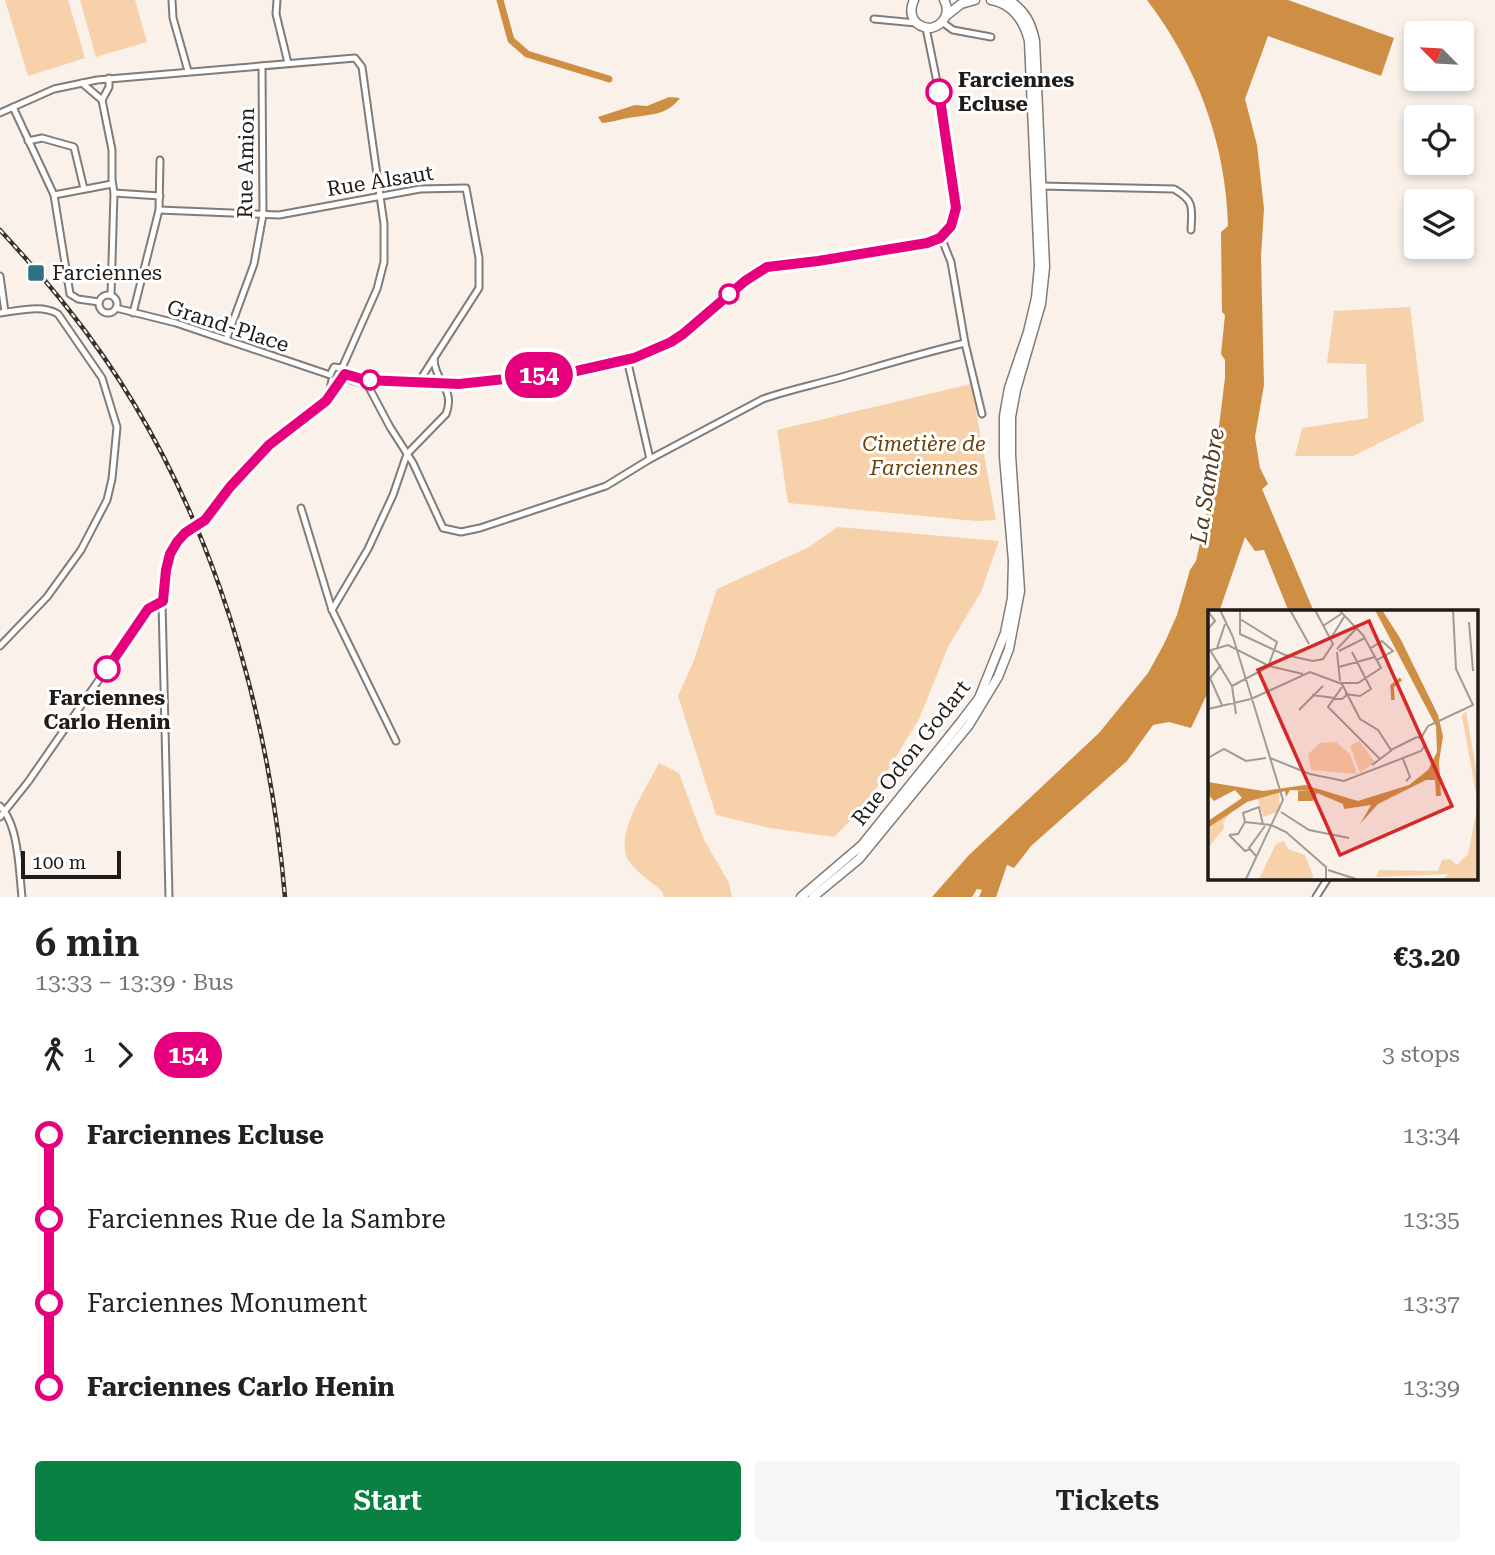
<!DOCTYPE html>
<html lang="en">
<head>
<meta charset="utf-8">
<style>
  :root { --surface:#fff; --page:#f6f6f6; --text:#222; --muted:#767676; --accent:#0b8043 }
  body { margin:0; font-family:"Roboto Serif",serif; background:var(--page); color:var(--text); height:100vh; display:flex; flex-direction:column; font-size:26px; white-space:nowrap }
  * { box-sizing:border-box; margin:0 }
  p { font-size:23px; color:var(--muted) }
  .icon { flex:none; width:38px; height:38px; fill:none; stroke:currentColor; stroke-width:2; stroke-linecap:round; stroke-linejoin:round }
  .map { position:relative; height:897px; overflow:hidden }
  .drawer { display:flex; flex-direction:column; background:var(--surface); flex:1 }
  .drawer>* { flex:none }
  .badge { padding:0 14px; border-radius:23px; font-size:24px; line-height:46px }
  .needle { width:46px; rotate:294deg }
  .controls { position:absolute; left:1404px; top:21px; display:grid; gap:14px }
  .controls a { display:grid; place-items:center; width:70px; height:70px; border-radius:7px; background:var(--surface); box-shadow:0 4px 10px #0003; font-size:35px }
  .scale { position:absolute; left:21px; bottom:18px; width:100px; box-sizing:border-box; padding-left:7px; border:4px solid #1e1b18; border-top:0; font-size:19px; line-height:24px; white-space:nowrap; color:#1e1b18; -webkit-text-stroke:5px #fff; paint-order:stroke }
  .map>.badge { position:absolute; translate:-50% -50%; box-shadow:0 0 0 4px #fff }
  .legs { display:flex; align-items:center; gap:10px; height:77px; padding:0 35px; font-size:23px }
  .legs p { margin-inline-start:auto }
  .summary { display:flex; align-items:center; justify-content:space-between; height:119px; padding:0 35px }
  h1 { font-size:38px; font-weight:600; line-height:52px }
  .cta { display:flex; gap:14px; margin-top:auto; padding:14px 35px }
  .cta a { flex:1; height:80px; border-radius:7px; background:var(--accent); color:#fff; font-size:28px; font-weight:600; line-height:80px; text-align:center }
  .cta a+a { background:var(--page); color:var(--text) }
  ul { padding:0 35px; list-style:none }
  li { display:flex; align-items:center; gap:24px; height:84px; font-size:26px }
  li i { display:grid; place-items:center; width:10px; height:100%; margin:0 9px; background:currentColor }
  li i::after { content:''; width:18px; height:18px; margin:-9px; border:5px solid; border-radius:50%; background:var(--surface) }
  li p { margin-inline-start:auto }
  li:first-child i { background:linear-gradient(#0000 50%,currentColor 0) }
  li:last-child i { background:linear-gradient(currentColor 50%,#0000 0) }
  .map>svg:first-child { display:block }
  .green { fill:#f6d1aa }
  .water { fill:#ce8f45 }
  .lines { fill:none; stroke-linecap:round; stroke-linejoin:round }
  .canal { stroke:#ce8f45; stroke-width:7 }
  .street-casing { stroke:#837c76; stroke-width:9 }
  .secondary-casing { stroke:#837c76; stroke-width:11 }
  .street { stroke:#fff; stroke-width:5 }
  .secondary { stroke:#fff; stroke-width:8 }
  .rail-casing { stroke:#35312e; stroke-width:4.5 }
  .rail { stroke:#fff; stroke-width:2; stroke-dasharray:5; stroke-linecap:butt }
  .street-bridge-casing { stroke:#837c76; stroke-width:9; stroke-linecap:butt }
  .street-bridge { stroke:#fff; stroke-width:5 }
  .line-1-casing { stroke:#fff; stroke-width:16 }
  .line-1 { stroke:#e6007e; stroke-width:10 }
  .stop-1-dot { fill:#fff; stroke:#e6007e; stroke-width:3.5 }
  .poi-dot { fill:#2f7183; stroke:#fff; stroke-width:2.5 }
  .labels { text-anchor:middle; stroke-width:6; stroke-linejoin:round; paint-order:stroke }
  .stop-label { font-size:21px; font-weight:bold; fill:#1e1b18; stroke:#fff; text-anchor:start }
  .street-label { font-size:21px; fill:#1e1b18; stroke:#fff }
  .poi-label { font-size:21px; fill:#1e1b18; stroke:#fff; text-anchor:start }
  .park-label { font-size:21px; font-style:italic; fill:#6d4307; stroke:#fff }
  .water-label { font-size:23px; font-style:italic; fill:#563b1c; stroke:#fff }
  .inset-river { fill:none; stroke:#ce8f45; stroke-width:3.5 }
  .inset-road { fill:none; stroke:#a19b96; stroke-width:2 }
  .view { fill:#d62828; fill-opacity:0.15; stroke:#d62828; stroke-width:3.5 }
  .inset-edge { fill:none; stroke:#1e1b18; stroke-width:3.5 }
</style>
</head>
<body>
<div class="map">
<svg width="1495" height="897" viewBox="0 0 1495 897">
  <rect width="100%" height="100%" fill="#f9f1ea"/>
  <g class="green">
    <polygon points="5,0 68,0 85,58 28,76"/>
    <polygon points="80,0 135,0 147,42 96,57"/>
    <polygon points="1410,307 1424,421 1353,456 1295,456 1302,428 1368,418 1366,364 1327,363 1334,311"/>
    <polygon points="971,384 996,520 976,521 788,503 777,430"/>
    <polygon points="838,527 999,541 981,592 948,647 919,719 867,804 834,837 770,828 716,815 678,696 694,660 717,589 809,547"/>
    <path d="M659,763L679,773L704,840L729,883L732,897H664L662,891C652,882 636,872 629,861C613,835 647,788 659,763Z"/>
  </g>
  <g class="water">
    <path d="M1147,0H1288L1394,38L1381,76L1268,36L1245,99L1257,145L1264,209L1261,256L1264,385L1255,437L1260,468L1268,484L1262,489L1314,612H1289L1264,550L1255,551L1245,537L1219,612H1210V688L1191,728L1169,722L1153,725L1127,761L1031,846L1014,868L1007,865L996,897H979L982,890L977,889L972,897H932L969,855L1099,733L1148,673L1164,644L1177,615L1190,570L1196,561L1210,499L1225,378V360L1221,354L1225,315L1222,312L1221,232L1228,226C1226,143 1197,66 1147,0Z"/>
    <path d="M669,97L680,98C668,114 654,114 635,117C624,118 614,122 602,123L598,117L635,105L647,106Z"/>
  </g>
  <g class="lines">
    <polyline class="canal" points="500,0 511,40 527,54 609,79"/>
    <defs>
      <g id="street">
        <polyline points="172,0 173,18 188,71"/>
        <polyline points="277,0 276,14 288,63"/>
        <polyline points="874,19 916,23"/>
        <polyline points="942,22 953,30 991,37"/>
        <polyline points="82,83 102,100"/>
        <polyline points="102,100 112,150 112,180 114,193 111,295"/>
        <polyline points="102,100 109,87 109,78"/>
        <polyline points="13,107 54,195 70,294 78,299 99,302"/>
        <polyline points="0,113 54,89 97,80 355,58 362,67 370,125 384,224 384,262 377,289 342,368"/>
        <polyline points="28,141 42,138 74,147 84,189"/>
        <path d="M1041,186L1174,189C1195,201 1192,208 1191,230"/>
        <polyline points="114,193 160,196"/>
        <polyline points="54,195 112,184"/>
        <polyline points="159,210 279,215 420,189 466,188 479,258 479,288 418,383"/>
        <polyline points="941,237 951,262 965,343 982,414"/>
        <polyline points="0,276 5,312"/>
        <circle cx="108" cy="304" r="9"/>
        <polyline points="116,308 176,323 330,375"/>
        <path d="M0,313C18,311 42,304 58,314L102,378L117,427L112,479L107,500L81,550L47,597L0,646"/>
        <polyline points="133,313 159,210 160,160"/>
        <polyline points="226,340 254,264 263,215 262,66"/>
        <polyline points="627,359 650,459"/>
        <polyline points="345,374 365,380 459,384 572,372 634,358 671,343 683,334 745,281 767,267 818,261 927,243 940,238 951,226 956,207 939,92 926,28"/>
        <polyline points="330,375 334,367 342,368"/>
        <polyline points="343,378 358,382 365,380"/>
        <path d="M365,380L390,427L413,463L443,528L461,532L480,528L606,486L650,459L763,399C788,390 813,385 838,378C880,366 922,353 965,343"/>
        <polyline points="328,399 332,380"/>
        <polyline points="301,508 332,610 396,741"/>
        <path d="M205,520C225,495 244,469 268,446C291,425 326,411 340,381"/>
        <path d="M332,610L368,549L393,495L407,454L446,414C456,389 434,381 434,358"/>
        <path d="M0,806C19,825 19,871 22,897"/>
        <polyline points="0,817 28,782 148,609 162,602"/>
        <polyline points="169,897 162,602 170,554 185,533"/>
        <polyline points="1316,897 1328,878"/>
      </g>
      <g id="secondary">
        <path d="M914,0C907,15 915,28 931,28C944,25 951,12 944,0"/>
        <polyline points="947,15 961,4 975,0"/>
        <path d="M801,897L862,845L960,723L979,698L1005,633L1012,598L1013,561L1004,457V416L1009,388L1028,332L1036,298L1039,266L1029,41C1024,21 1013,4 991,0"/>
        <path d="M813,897L859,859L969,725L998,677L1009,649L1020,591L1011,455V417L1016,390L1041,304L1045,267L1035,41C1031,22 1025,11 1009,0"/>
      </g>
    </defs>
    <use href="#street" class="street-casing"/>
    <use href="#secondary" class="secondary-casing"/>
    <use href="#street" class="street"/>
    <use href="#secondary" class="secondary"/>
    <defs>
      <path id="rail" d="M0,230C24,256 47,282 69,310C201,476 267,688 285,897"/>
    </defs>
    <use href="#rail" class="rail-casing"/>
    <use href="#rail" class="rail"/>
    <defs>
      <polyline id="street-bridge" points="185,533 205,520"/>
    </defs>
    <use href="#street-bridge" class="street-bridge-casing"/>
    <use href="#street-bridge" class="street-bridge"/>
  </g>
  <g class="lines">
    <defs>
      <polyline id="line-1" points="107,669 148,609 163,601 166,570 170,554 177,542 185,533 205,520 230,487 269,445 326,401 345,374 365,380 459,384 572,372 634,358 671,342 683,334 745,281 767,267 818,261 927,243 940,238 951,226 956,208 939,92"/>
    </defs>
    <use href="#line-1" class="line-1-casing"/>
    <use href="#line-1" class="line-1"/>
  </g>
  <g class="stop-1-dot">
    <circle cx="939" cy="92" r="12"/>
    <circle cx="729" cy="294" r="9"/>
    <circle cx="370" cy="380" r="9"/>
    <circle cx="107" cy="669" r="12"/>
  </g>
  <rect class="poi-dot" x="27" y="264" width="18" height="18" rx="3.5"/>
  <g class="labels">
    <g class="stop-label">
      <text x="958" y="87">Farciennes<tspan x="958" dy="24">Ecluse</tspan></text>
      <text x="107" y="705" text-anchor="middle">Farciennes<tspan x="107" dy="24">Carlo Henin</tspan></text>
    </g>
    <g class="street-label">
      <text transform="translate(246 163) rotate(-89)" y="7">Rue Amion</text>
      <text transform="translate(380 181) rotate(-9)" y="7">Rue Alsaut</text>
      <text transform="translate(228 326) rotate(18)" y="7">Grand-Place</text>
      <text transform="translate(911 753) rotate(-52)" y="7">Rue Odon Godart</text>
    </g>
    <g class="poi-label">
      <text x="52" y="280">Farciennes</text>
    </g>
    <g class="park-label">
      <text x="924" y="451">Cimetière de<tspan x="924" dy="24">Farciennes</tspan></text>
    </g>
    <g class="water-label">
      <text transform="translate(1207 486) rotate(-81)" y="8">La Sambre</text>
    </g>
  </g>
  <g transform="translate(1208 610)">
    <rect width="270" height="270" fill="#f9f1ea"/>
    <path d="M258,101L269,165V189L254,106ZM151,131L167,152L152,163L142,136ZM128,132L142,144L149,164L103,160L100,144L112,133ZM71,183L72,201L55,207L50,189ZM269,199V269H235L240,264L168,267L171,260L230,261L234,250L242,249L249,255L260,244ZM24,201L15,212L16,218L0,238V219ZM76,231L80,239L97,245L106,269H51L68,234Z" fill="#f6d1aa"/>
    <path d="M167,0H174L192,28L230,105L235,126L231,152L233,186H228L227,170H218L170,194L152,214L163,195L136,199L135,194L109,183L105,191H90V181H103L82,180L78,187L77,181L39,192L0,218V211L34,188L27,180L6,191L0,184V172L55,181L97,175L150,191L201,175L220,160L229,142L228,116Z" fill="#ce8f45"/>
    <path class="inset-river" d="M185,90L184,76L193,69"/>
    <path class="inset-road" d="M12,0L25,27L75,190L38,269M32,0V24L77,45L105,51L115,49L125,34L107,0M49,0H80M82,0L101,34M131,0L155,25L173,58L150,73H134M0,1L7,11L0,19M261,12L265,61M115,16L133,4M123,28L136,7M9,38L17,14M163,38L174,31L185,41L169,50M129,39L149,18M2,40L24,76L28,104M0,41L20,35L61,56L95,64M131,41L157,28M129,42L132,71M13,55L2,68L14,95M131,57L167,47M133,72L152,109L170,120L183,140L209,127M24,76L60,57L69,32L32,9M134,77L120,97L172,149M137,84L152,86L163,79L144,42M104,85L134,89L139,85M43,89L102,62L134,74M0,99L43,89M91,100L115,76M209,127L213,128L220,116L265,95L248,59L245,0M0,148L16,139L38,151L58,148M62,148L102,164L136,171L213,141L217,135L213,127M195,149L202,167L198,171M164,155L184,140M73,202L101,220L141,228M37,212L63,215L78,222L118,257V269M37,212L35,203L51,197L55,215M21,225L37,241L42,239M21,225L30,224L37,212M48,246L41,238L57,216M120,260L148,269"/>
    <path class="view" d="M161,11L244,196L132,245L50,60Z"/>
    <rect width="270" height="270" class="inset-edge"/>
  </g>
</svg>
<div class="controls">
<a><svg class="needle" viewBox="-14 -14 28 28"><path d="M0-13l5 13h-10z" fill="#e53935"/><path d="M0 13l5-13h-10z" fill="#767676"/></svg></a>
<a><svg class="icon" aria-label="locate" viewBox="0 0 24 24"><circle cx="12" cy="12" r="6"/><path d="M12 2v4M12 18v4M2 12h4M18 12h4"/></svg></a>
<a><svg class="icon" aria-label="layers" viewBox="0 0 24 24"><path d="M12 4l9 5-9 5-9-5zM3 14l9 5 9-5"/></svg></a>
</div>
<div class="scale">100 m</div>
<b class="badge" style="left:539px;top:375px;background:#e6007e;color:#fff">154</b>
</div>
<section class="drawer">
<div class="summary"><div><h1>6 min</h1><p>13:33 – 13:39 · Bus</p></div><b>€3.20</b></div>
<div class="legs"><svg class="icon" aria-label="walk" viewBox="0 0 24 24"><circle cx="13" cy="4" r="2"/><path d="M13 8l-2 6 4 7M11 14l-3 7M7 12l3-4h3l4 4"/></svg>1<svg class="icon" aria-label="forward" viewBox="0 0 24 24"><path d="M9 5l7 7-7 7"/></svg><b class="badge" style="background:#e6007e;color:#fff">154</b><p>3 stops</p></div>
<ul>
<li><i style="color:#e6007e"></i><b>Farciennes Ecluse</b><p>13:34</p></li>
<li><i style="color:#e6007e"></i><span>Farciennes Rue de la Sambre</span><p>13:35</p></li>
<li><i style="color:#e6007e"></i><span>Farciennes Monument</span><p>13:37</p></li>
<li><i style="color:#e6007e"></i><b>Farciennes Carlo Henin</b><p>13:39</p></li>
</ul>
<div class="cta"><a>Start</a><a>Tickets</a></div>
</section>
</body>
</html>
